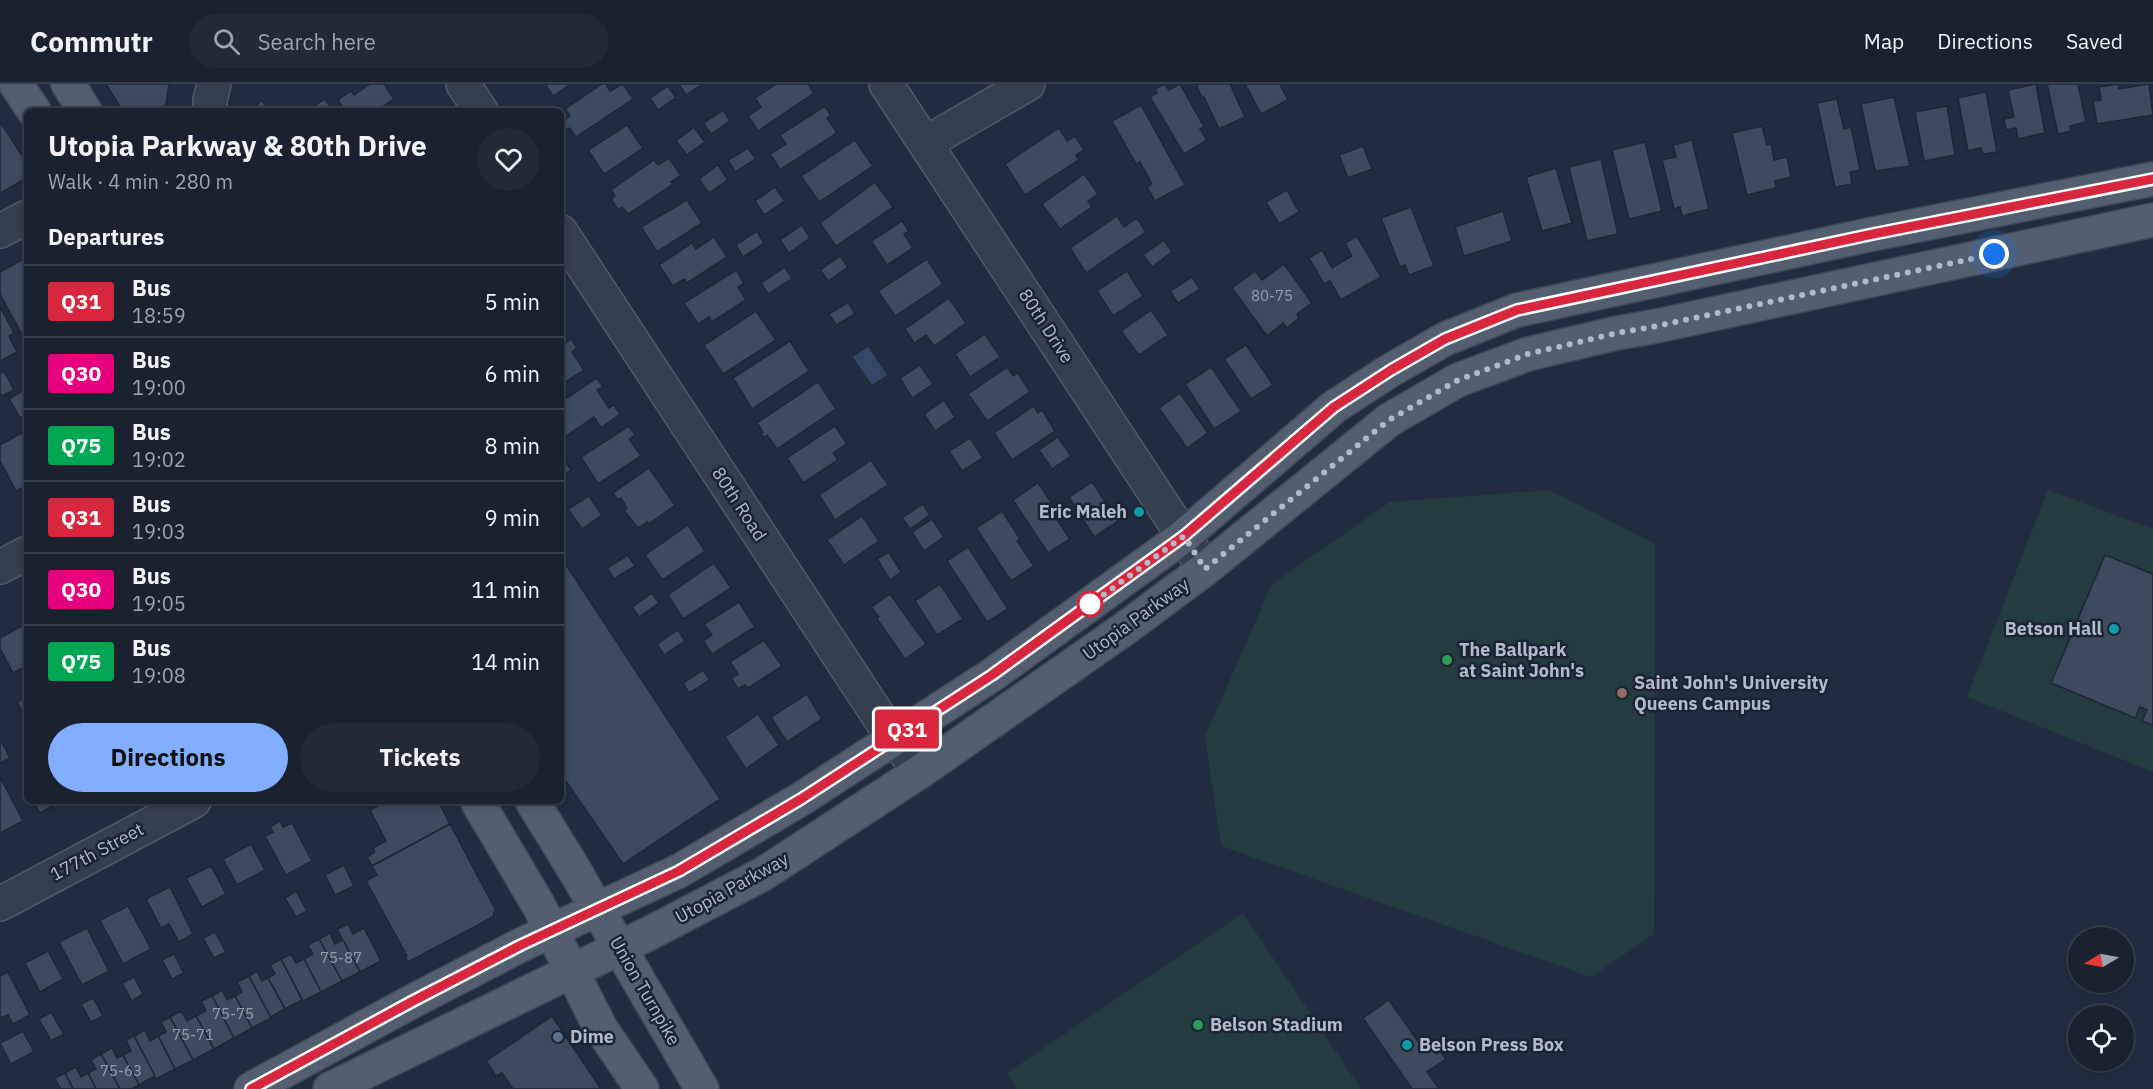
<!DOCTYPE html>
<html lang="en">
<head>
<meta charset="utf-8">
<style>
  :root { --surface:#19222e; --page:#222a36; --text:#f1f3f6; --muted:#9fa4aa; --line:#373f4a; --accent:#81aeff }
  body { margin:0; font-family:"IBM Plex Sans",sans-serif; background:var(--page); color:var(--text); height:100vh; display:flex; flex-direction:column; font-size:22px; white-space:nowrap }
  * { box-sizing:border-box; margin:0 }
  p { font-size:20px; color:var(--muted) }
  .icon { flex:none; width:33px; height:33px; fill:none; stroke:currentColor; stroke-width:2; stroke-linecap:round; stroke-linejoin:round }
  .map { position:relative; flex:1; overflow:hidden }
  .sheet { position:absolute; left:24px; top:24px; width:540px; height:696px; display:flex; flex-direction:column; background:var(--surface); border-radius:9px; box-shadow:0 3px 9px #0003,0 0 0 2px var(--line) }
  .sheet>* { flex:none }
  .badge { padding:0 12px; border-radius:4px; font-size:21px; line-height:39px }
  .needle { width:39px; rotate:260deg }
  .buttons { position:absolute; left:2068px; top:843px; display:grid; gap:12px }
  .buttons a { display:grid; place-items:center; width:66px; height:66px; border-radius:50%; background:var(--surface); box-shadow:0 3px 9px #0003,0 0 0 2px var(--line); font-size:30px }
  .you { position:absolute; width:30px; height:30px; margin:-15px; border:4px solid #fff; border-radius:50%; background:#1a73e8; box-shadow:0 0 0 9px #1a73e833 }
  .map>.badge { position:absolute; translate:-50% -50%; box-shadow:0 0 0 3px #fff }
  h2 { padding:0 24px; font-size:22px; line-height:54px }
  .round { display:grid; place-items:center; flex:none; width:63px; height:63px; border-radius:32px; background:var(--page) }
  .headline { display:flex; align-items:center; justify-content:space-between; height:102px; padding:0 24px }
  h1 { font-size:28px; font-weight:800; line-height:45px }
  .button { display:flex; gap:12px; margin-top:auto; padding:12px 24px }
  .button a { flex:1; height:69px; border-radius:36px; background:var(--accent); color:#111; font-size:24px; font-weight:800; line-height:69px; text-align:center }
  .button a+a { background:var(--page); color:var(--text) }
  ul { padding:0; list-style:none }
  li { display:flex; align-items:center; gap:18px; height:72px; padding:0 24px; border-top:2px solid var(--line) }
  li div { flex:1 }
  li b { display:block; font-size:22px }
  li em { font-style:normal }
  li .badge { min-width:66px; font-weight:700; text-align:center }
  header { display:flex; align-items:center; gap:36px; box-sizing:border-box; height:84px; padding:0 30px; background:var(--surface); border-bottom:2px solid var(--line) }
  header strong { font-size:28px }
  nav { display:flex; gap:33px; margin-inline-start:auto; font-size:21px }
  .search { width:420px; height:54px; background:var(--page); display:flex; align-items:center; gap:15px; box-sizing:border-box; padding:0 21px; border-radius:33px; color:var(--muted); font-size:22px }
  .map>svg:first-child { display:block }
  .green { fill:#243b3f }
  .water { fill:#344866 }
  .building { fill:#3d4b5d; stroke:#1d2635; stroke-width:1.5 }
  .lines { fill:none; stroke-linecap:round; stroke-linejoin:round }
  .minor-casing { stroke:#515a69; stroke-width:36 }
  .major-casing { stroke:#3f4857; stroke-width:36 }
  .minor { stroke:#363f4e; stroke-width:33 }
  .major { stroke:#535e6e; stroke-width:33 }
  .line-casing { stroke:#fff; stroke-width:14 }
  .line { stroke:#d7263d; stroke-width:9 }
  .walk { stroke:#b1bac9; stroke-width:6; stroke-dasharray:0 10.8 }
  .culture-dot { fill:#0f9aa8; stroke:#1b2432; stroke-width:2 }
  .stop-dot { fill:#fff; stroke:#d7263d; stroke-width:3 }
  .leisure-dot { fill:#2e9e5b; stroke:#1b2432; stroke-width:2 }
  .education-dot { fill:#8d6e63; stroke:#1b2432; stroke-width:2 }
  .service-dot { fill:#5c6f8a; stroke:#1b2432; stroke-width:2 }
  .labels { text-anchor:middle; stroke-width:5; stroke-linejoin:round; paint-order:stroke }
  .number-label { font-size:15px; fill:#949eae }
  .street-label { font-size:18px; fill:#b1bac9; stroke:#1b2432 }
  .poi-label { font-size:18px; font-weight:bold; fill:#b1bac9; stroke:#1b2432; text-anchor:start }
</style>
</head>
<body>
<header>
<strong>Commutr</strong>
<div class="search"><svg class="icon" aria-label="search" viewBox="0 0 24 24"><circle cx="10" cy="10" r="6"/><path d="M15 15l6 6"/></svg>Search here</div>
<nav><a>Map</a><a>Directions</a><a>Saved</a></nav>
</header>
<div class="map">
<svg width="2153" height="1005" viewBox="0 0 2153 1005">
  <rect width="100%" height="100%" fill="#212d3e"/>
  <g class="green">
    <polygon points="1550,406 1655,460 1654,850 1591,893 1221,762 1205,653 1272,500 1390,418"/>
    <polygon points="2048,406 2153,445 2153,688 1967,613"/>
    <polygon points="1243,829 1361,1005 1017,1005 1007,989"/>
  </g>
  <polygon class="water" points="868,263 887,291 872,301 853,273"/>
  <g class="building">
    <polygon points="106,0 169,0 166,21 155,27 123,27"/>
    <polygon points="370,0 384,0 394,15 376,27 345,27 338,16 351,7 354,11"/>
    <polygon points="545,0 571,0 553,12"/>
    <polygon points="602,0 606,0 610,7 623,0 633,15 576,53 570,44 567,46 562,38 570,32 565,25"/>
    <polygon points="679,0 703,0 686,11"/>
    <polygon points="776,0 808,0 814,9 758,47 748,32 761,23 755,14"/>
    <polygon points="1165,0 1169,6 1180,0 1204,43 1200,45 1207,56 1184,70 1150,13 1157,9 1155,5"/>
    <polygon points="1196,0 1230,0 1245,33 1219,45 1204,13 1202,14"/>
    <polygon points="1245,0 1280,0 1288,16 1261,30"/>
    <polygon points="2036,0 2045,49 2018,55 2016,44 2006,46 2004,35 2014,33 2008,6"/>
    <polygon points="2047,0 2078,0 2086,38 2070,42 2071,47 2058,50"/>
    <polygon points="2118,0 2119,5 2149,0 2153,31 2097,40 2093,17 2101,16 2099,3"/>
    <polygon points="668,2 676,14 658,26 650,14"/>
    <polygon points="1986,8 1997,68 1983,70 1981,64 1968,67 1958,14"/>
    <polygon points="1894,13 1910,82 1875,87 1861,20"/>
    <polygon points="325,15 332,25 306,27"/>
    <polygon points="1837,15 1844,45 1851,43 1860,86 1850,88 1852,100 1835,103 1817,19"/>
    <polygon points="262,16 269,27 254,27 255,23"/>
    <polygon points="1141,21 1185,101 1155,117 1147,103 1152,100 1140,78 1136,80 1112,37"/>
    <polygon points="825,22 831,32 827,34 837,49 780,86 770,70 786,60 780,51"/>
    <polygon points="1947,22 1955,71 1924,77 1915,28"/>
    <polygon points="723,26 730,37 711,50 703,39"/>
    <polygon points="0,38 27,79 27,94 0,109"/>
    <polygon points="627,41 643,64 604,90 588,66"/>
    <polygon points="1762,42 1767,61 1771,60 1774,76 1787,73 1791,93 1775,97 1776,104 1747,111 1732,49"/>
    <polygon points="694,43 705,58 687,71 676,57"/>
    <polygon points="1059,44 1067,57 1075,52 1084,66 1076,71 1079,76 1025,111 1005,80"/>
    <polygon points="855,56 873,82 819,118 801,92"/>
    <polygon points="1692,56 1709,125 1682,132 1680,123 1674,125 1662,76 1676,73 1673,61"/>
    <polygon points="1645,58 1662,127 1629,135 1612,66"/>
    <polygon points="1363,62 1372,85 1348,94 1339,71"/>
    <polygon points="748,64 756,75 735,88 728,76"/>
    <polygon points="669,74 681,91 671,98 673,100 628,130 622,123 618,126 611,115 615,112 611,106 654,76 658,81"/>
    <polygon points="1601,75 1618,150 1587,157 1569,83"/>
    <polygon points="718,81 728,96 709,109 699,95"/>
    <polygon points="1556,84 1572,139 1542,147 1526,93"/>
    <polygon points="1084,90 1098,110 1088,117 1092,123 1060,145 1042,120"/>
    <polygon points="875,98 893,123 836,162 820,139"/>
    <polygon points="775,103 785,117 764,131 755,117"/>
    <polygon points="1287,106 1299,128 1279,140 1266,118"/>
    <polygon points="687,116 702,139 657,168 641,143"/>
    <polygon points="1411,123 1434,182 1409,191 1405,181 1400,183 1381,134"/>
    <polygon points="1503,127 1512,157 1464,172 1455,143"/>
    <polygon points="1117,132 1124,143 1137,134 1146,148 1086,189 1070,164"/>
    <polygon points="902,137 909,147 904,150 913,164 887,181 871,157"/>
    <polygon points="802,141 810,154 789,169 780,156"/>
    <polygon points="757,147 764,159 743,173 736,161"/>
    <polygon points="1357,152 1381,193 1341,216 1330,197 1324,200 1309,174 1322,166 1332,184 1352,172 1345,159"/>
    <polygon points="714,153 727,173 687,199 684,195 673,202 659,181 692,159 696,165"/>
    <polygon points="1164,156 1172,168 1152,183 1143,171"/>
    <polygon points="840,172 848,183 828,197 820,186"/>
    <polygon points="27,173 27,260 0,210 0,188"/>
    <polygon points="927,175 943,200 895,232 878,207"/>
    <polygon points="1284,180 1312,219 1297,230 1299,234 1287,244 1283,239 1267,252 1232,204 1255,187 1262,196"/>
    <polygon points="785,183 792,195 768,210 761,199"/>
    <polygon points="736,186 744,199 738,203 746,216 712,238 709,233 698,240 684,219"/>
    <polygon points="1127,187 1143,212 1113,232 1097,207"/>
    <polygon points="1192,193 1200,205 1178,219 1170,207"/>
    <polygon points="949,214 966,239 934,262 926,251 914,259 905,245"/>
    <polygon points="848,218 855,230 836,241 829,230"/>
    <polygon points="0,223 14,249 9,252 17,268 0,277"/>
    <polygon points="1151,226 1168,251 1139,271 1121,247"/>
    <polygon points="756,227 776,256 723,290 704,261"/>
    <polygon points="985,250 1000,273 970,293 955,270"/>
    <polygon points="571,255 577,264 572,268 584,286 561,301 561,262"/>
    <polygon points="790,257 809,287 752,325 733,294"/>
    <polygon points="1246,261 1273,301 1251,315 1224,275"/>
    <polygon points="920,281 933,300 912,314 900,294"/>
    <polygon points="1007,283 1013,292 1018,289 1030,308 987,337 968,310"/>
    <polygon points="1211,283 1241,327 1214,345 1185,300"/>
    <polygon points="4,287 14,306 2,312 0,309 0,290"/>
    <polygon points="597,294 603,303 597,306 609,324 614,321 620,330 601,344 594,333 566,352 561,344 561,318"/>
    <polygon points="818,298 836,325 777,365 767,351 764,354 761,349 763,348 757,339"/>
    <polygon points="27,304 27,330 20,334 9,315"/>
    <polygon points="1180,309 1208,349 1187,364 1159,324"/>
    <polygon points="944,316 955,333 935,347 924,330"/>
    <polygon points="1034,322 1038,329 1042,326 1055,347 1012,376 994,349"/>
    <polygon points="629,342 635,351 629,355 641,372 598,400 581,373"/>
    <polygon points="835,342 847,360 833,369 838,376 803,399 787,374"/>
    <polygon points="21,349 27,360 27,401 16,407 0,377 0,361"/>
    <polygon points="1058,353 1071,372 1052,385 1039,366"/>
    <polygon points="970,354 983,374 962,387 949,367"/>
    <polygon points="564,375 571,386 561,393 561,377"/>
    <polygon points="871,376 888,401 835,436 819,411"/>
    <polygon points="649,384 675,421 649,440 647,438 638,444 624,426 627,424 621,414 618,416 613,409"/>
    <polygon points="1092,398 1118,437 1094,453 1069,413"/>
    <polygon points="1038,399 1057,427 1053,430 1070,455 1048,469 1013,416"/>
    <polygon points="589,412 602,431 582,445 568,425"/>
    <polygon points="923,420 930,431 910,445 902,434"/>
    <polygon points="1002,427 1020,455 1017,457 1034,482 1011,497 976,444"/>
    <polygon points="862,432 879,457 844,481 827,456"/>
    <polygon points="932,435 944,453 924,467 912,448"/>
    <polygon points="688,441 705,467 662,496 645,471"/>
    <polygon points="968,463 1008,525 987,538 947,477"/>
    <polygon points="889,468 901,488 890,496 877,475"/>
    <polygon points="628,471 635,482 614,495 607,484"/>
    <polygon points="2105,471 2153,490 2153,641 2142,637 2147,626 2140,623 2135,634 2051,599"/>
    <polygon points="561,473 720,715 623,780 561,690 561,682 563,680 561,677"/>
    <polygon points="714,479 731,504 683,535 668,511"/>
    <polygon points="940,500 963,535 937,551 915,517"/>
    <polygon points="652,509 659,519 639,533 632,523"/>
    <polygon points="890,510 926,560 905,575 877,535 879,533 871,523"/>
    <polygon points="739,518 755,543 712,570 703,557 712,551 704,540"/>
    <polygon points="22,542 27,551 27,582 13,589 0,564 0,554"/>
    <polygon points="678,546 685,557 664,571 657,560"/>
    <polygon points="764,556 782,582 748,604 745,601 738,605 731,594 738,590 730,578"/>
    <polygon points="703,586 710,596 689,609 683,599"/>
    <polygon points="807,610 822,635 787,658 771,633"/>
    <polygon points="27,612 27,634 26,635 17,618"/>
    <polygon points="758,630 779,661 746,685 725,653"/>
    <polygon points="0,655 10,674 0,679"/>
    <polygon points="0,693 23,737 0,749"/>
    <polygon points="33,717 61,717 40,729"/>
    <polygon points="375,717 438,717 450,740 372,782 367,773 375,768 373,764 386,757 370,726 378,722"/>
    <polygon points="280,737 283,743 292,739 312,777 286,791 265,752 273,748 270,743"/>
    <polygon points="450,740 495,825 493,833 408,878 405,873 407,872 366,797 377,791 372,782"/>
    <polygon points="251,760 265,786 237,801 223,775"/>
    <polygon points="344,781 354,802 335,811 325,791"/>
    <polygon points="211,782 226,810 202,823 186,794"/>
    <polygon points="170,803 193,850 179,858 169,840 161,844 146,815"/>
    <polygon points="296,807 307,827 296,833 285,814"/>
    <polygon points="128,822 151,865 123,880 100,836"/>
    <polygon points="348,840 353,850 364,844 381,877 360,888 337,845"/>
    <polygon points="87,844 109,887 82,901 59,858"/>
    <polygon points="215,848 226,868 214,874 203,854"/>
    <polygon points="330,849 335,860 343,856 360,888 342,897 319,855"/>
    <polygon points="319,855 342,897 321,908 304,875 313,870 308,861"/>
    <polygon points="48,867 63,895 40,908 25,879"/>
    <polygon points="174,870 184,889 172,895 162,876"/>
    <polygon points="291,870 296,879 304,875 321,908 303,917 281,875"/>
    <polygon points="281,875 302,916 285,925 268,894 275,890 270,881"/>
    <polygon points="257,887 262,897 268,894 285,925 270,933 249,892"/>
    <polygon points="8,888 30,931 13,940 8,931 0,934 0,892"/>
    <polygon points="249,892 271,934 252,944 235,912 242,908 237,898"/>
    <polygon points="134,893 143,910 132,917 122,899"/>
    <polygon points="222,906 227,916 235,912 252,944 234,954 212,912"/>
    <polygon points="212,912 234,954 214,965 196,932 206,927 201,917"/>
    <polygon points="93,914 103,932 91,938 81,920"/>
    <polygon points="1389,916 1419,959 1429,952 1435,960 1432,962 1437,970 1440,967 1446,975 1427,988 1439,1005 1412,1005 1363,934"/>
    <polygon points="181,927 187,937 196,932 214,965 193,976 170,933"/>
    <polygon points="51,928 64,950 51,957 39,935"/>
    <polygon points="552,932 601,1005 513,1005 502,989 496,992 486,977"/>
    <polygon points="170,933 193,976 175,985 158,952 166,948 161,938"/>
    <polygon points="145,946 150,957 158,952 175,985 156,995 134,952"/>
    <polygon points="23,947 34,968 11,980 0,959"/>
    <polygon points="134,952 155,992 139,1001 123,971 131,967 126,956"/>
    <polygon points="112,964 117,974 123,971 139,1001 131,1005 120,1005 101,970"/>
    <polygon points="101,970 120,1005 96,1005 88,989 96,985 91,976"/>
    <polygon points="76,983 81,993 88,989 96,1005 73,1005 65,989"/>
    <polygon points="65,989 73,1005 58,1005 60,1004 55,994"/>
  </g>
  <g class="lines">
    <defs>
      <g id="minor">
        <polyline points="463,0 481,27"/>
        <polyline points="886,0 1205,485"/>
        <polyline points="210,27 210,16 214,0"/>
        <polyline points="926,59 1028,0"/>
        <polyline points="0,147 27,133"/>
        <polyline points="561,148 893,654 921,687"/>
        <polyline points="0,483 27,469"/>
        <polyline points="0,820 194,717"/>
      </g>
      <g id="major">
        <polyline points="16,0 34,27"/>
        <polyline points="68,0 85,27"/>
        <polyline points="477,717 539,822 600,943 642,1005"/>
        <polyline points="532,717 572,782 702,1005"/>
        <polyline points="251,1005 413,917 521,861 679,787 801,715 992,591 1184,452 1334,323 1391,286 1445,255 1517,226 1873,150 2153,95"/>
        <polyline points="330,1005 652,848 763,790 921,687 1127,543 1205,485 1389,336 1458,296 1528,270 1617,249 1652,243 2153,136"/>
      </g>
    </defs>
    <use href="#minor" class="minor-casing"/>
    <use href="#major" class="major-casing"/>
    <use href="#minor" class="minor"/>
    <use href="#major" class="major"/>
  </g>
  <g class="lines">
    <defs>
      <polyline id="line" points="251,1005 413,917 521,861 679,787 801,715 992,591 1184,452 1334,323 1391,286 1445,255 1517,226 1873,150 2153,95"/>
    </defs>
    <use href="#line" class="line-casing"/>
    <use href="#line" class="line"/>
    <polyline class="walk" points="1090,520 1084,525 1184,452 1205,485 1389,336 1458,296 1528,270 1617,249 1652,243 1994,170"/>
  </g>
  <g class="culture-dot">
    <circle cx="1139" cy="428" r="6"/>
    <circle cx="2114" cy="545" r="6"/>
    <circle cx="1407" cy="961" r="6"/>
  </g>
  <circle class="stop-dot" cx="1090" cy="520" r="12"/>
  <g class="leisure-dot">
    <circle cx="1447" cy="576" r="6"/>
    <circle cx="1198" cy="941" r="6"/>
  </g>
  <circle class="education-dot" cx="1622" cy="609" r="6"/>
  <circle class="service-dot" cx="558" cy="953" r="6"/>
  <g class="labels">
    <g class="number-label">
      <text x="1272" y="217">80-75</text>
      <text x="341" y="879">75-87</text>
      <text x="233" y="935">75-75</text>
      <text x="193" y="956">75-71</text>
      <text x="121" y="992">75-63</text>
    </g>
    <g class="street-label">
      <text transform="translate(1046 242) rotate(57)" y="6">80th Drive</text>
      <text transform="translate(739 420) rotate(57)" y="6">80th Road</text>
      <text transform="translate(1136 535) rotate(-36)" y="6">Utopia Parkway</text>
      <text transform="translate(97 768) rotate(-28)" y="6">177th Street</text>
      <text transform="translate(732 804) rotate(-29)" y="6">Utopia Parkway</text>
      <text transform="translate(645 907) rotate(60)" y="6">Union Turnpike</text>
    </g>
    <g class="poi-label">
      <text x="1127" y="434" text-anchor="end">Eric Maleh</text>
      <text x="2102" y="551" text-anchor="end">Betson Hall</text>
      <text x="1459" y="572">The Ballpark<tspan x="1459" dy="21">at Saint John's</tspan></text>
      <text x="1634" y="605">Saint John's University<tspan x="1634" dy="21">Queens Campus</tspan></text>
      <text x="1210" y="947">Belson Stadium</text>
      <text x="570" y="959">Dime</text>
      <text x="1419" y="967">Belson Press Box</text>
    </g>
  </g>
</svg>
<div class="buttons">
<a><svg class="needle" viewBox="-14 -14 28 28"><path d="M0-13l5 13h-10z" fill="#e53935"/><path d="M0 13l5-13h-10z" fill="#9fa4aa"/></svg></a>
<a><svg class="icon" aria-label="locate" viewBox="0 0 24 24"><circle cx="12" cy="12" r="6"/><path d="M12 2v4M12 18v4M2 12h4M18 12h4"/></svg></a>
</div>
<div class="you" style="left:1994px;top:170px"></div>
<b class="badge" style="left:907px;top:645px;background:#d7263d;color:#fff">Q31</b>
<section class="sheet">
<div class="headline"><div><h1>Utopia Parkway &amp; 80th Drive</h1><p>Walk · 4 min · 280 m</p></div><a class="round"><svg class="icon" aria-label="heart" viewBox="0 0 24 24"><path d="M12 20l-8-8c-3-5 5-10 8-4 3-6 11-1 8 4z"/></svg></a></div>
<h2>Departures</h2>
<ul>
<li><span class="badge" style="background:#d7263d;color:#fff">Q31</span><div><b>Bus</b><p>18:59</p></div><em>5 min</em></li>
<li><span class="badge" style="background:#e6007e;color:#fff">Q30</span><div><b>Bus</b><p>19:00</p></div><em>6 min</em></li>
<li><span class="badge" style="background:#00a651;color:#fff">Q75</span><div><b>Bus</b><p>19:02</p></div><em>8 min</em></li>
<li><span class="badge" style="background:#d7263d;color:#fff">Q31</span><div><b>Bus</b><p>19:03</p></div><em>9 min</em></li>
<li><span class="badge" style="background:#e6007e;color:#fff">Q30</span><div><b>Bus</b><p>19:05</p></div><em>11 min</em></li>
<li><span class="badge" style="background:#00a651;color:#fff">Q75</span><div><b>Bus</b><p>19:08</p></div><em>14 min</em></li>
</ul>
<div class="button"><a>Directions</a><a>Tickets</a></div>
</section>
</div>
</body>
</html>
